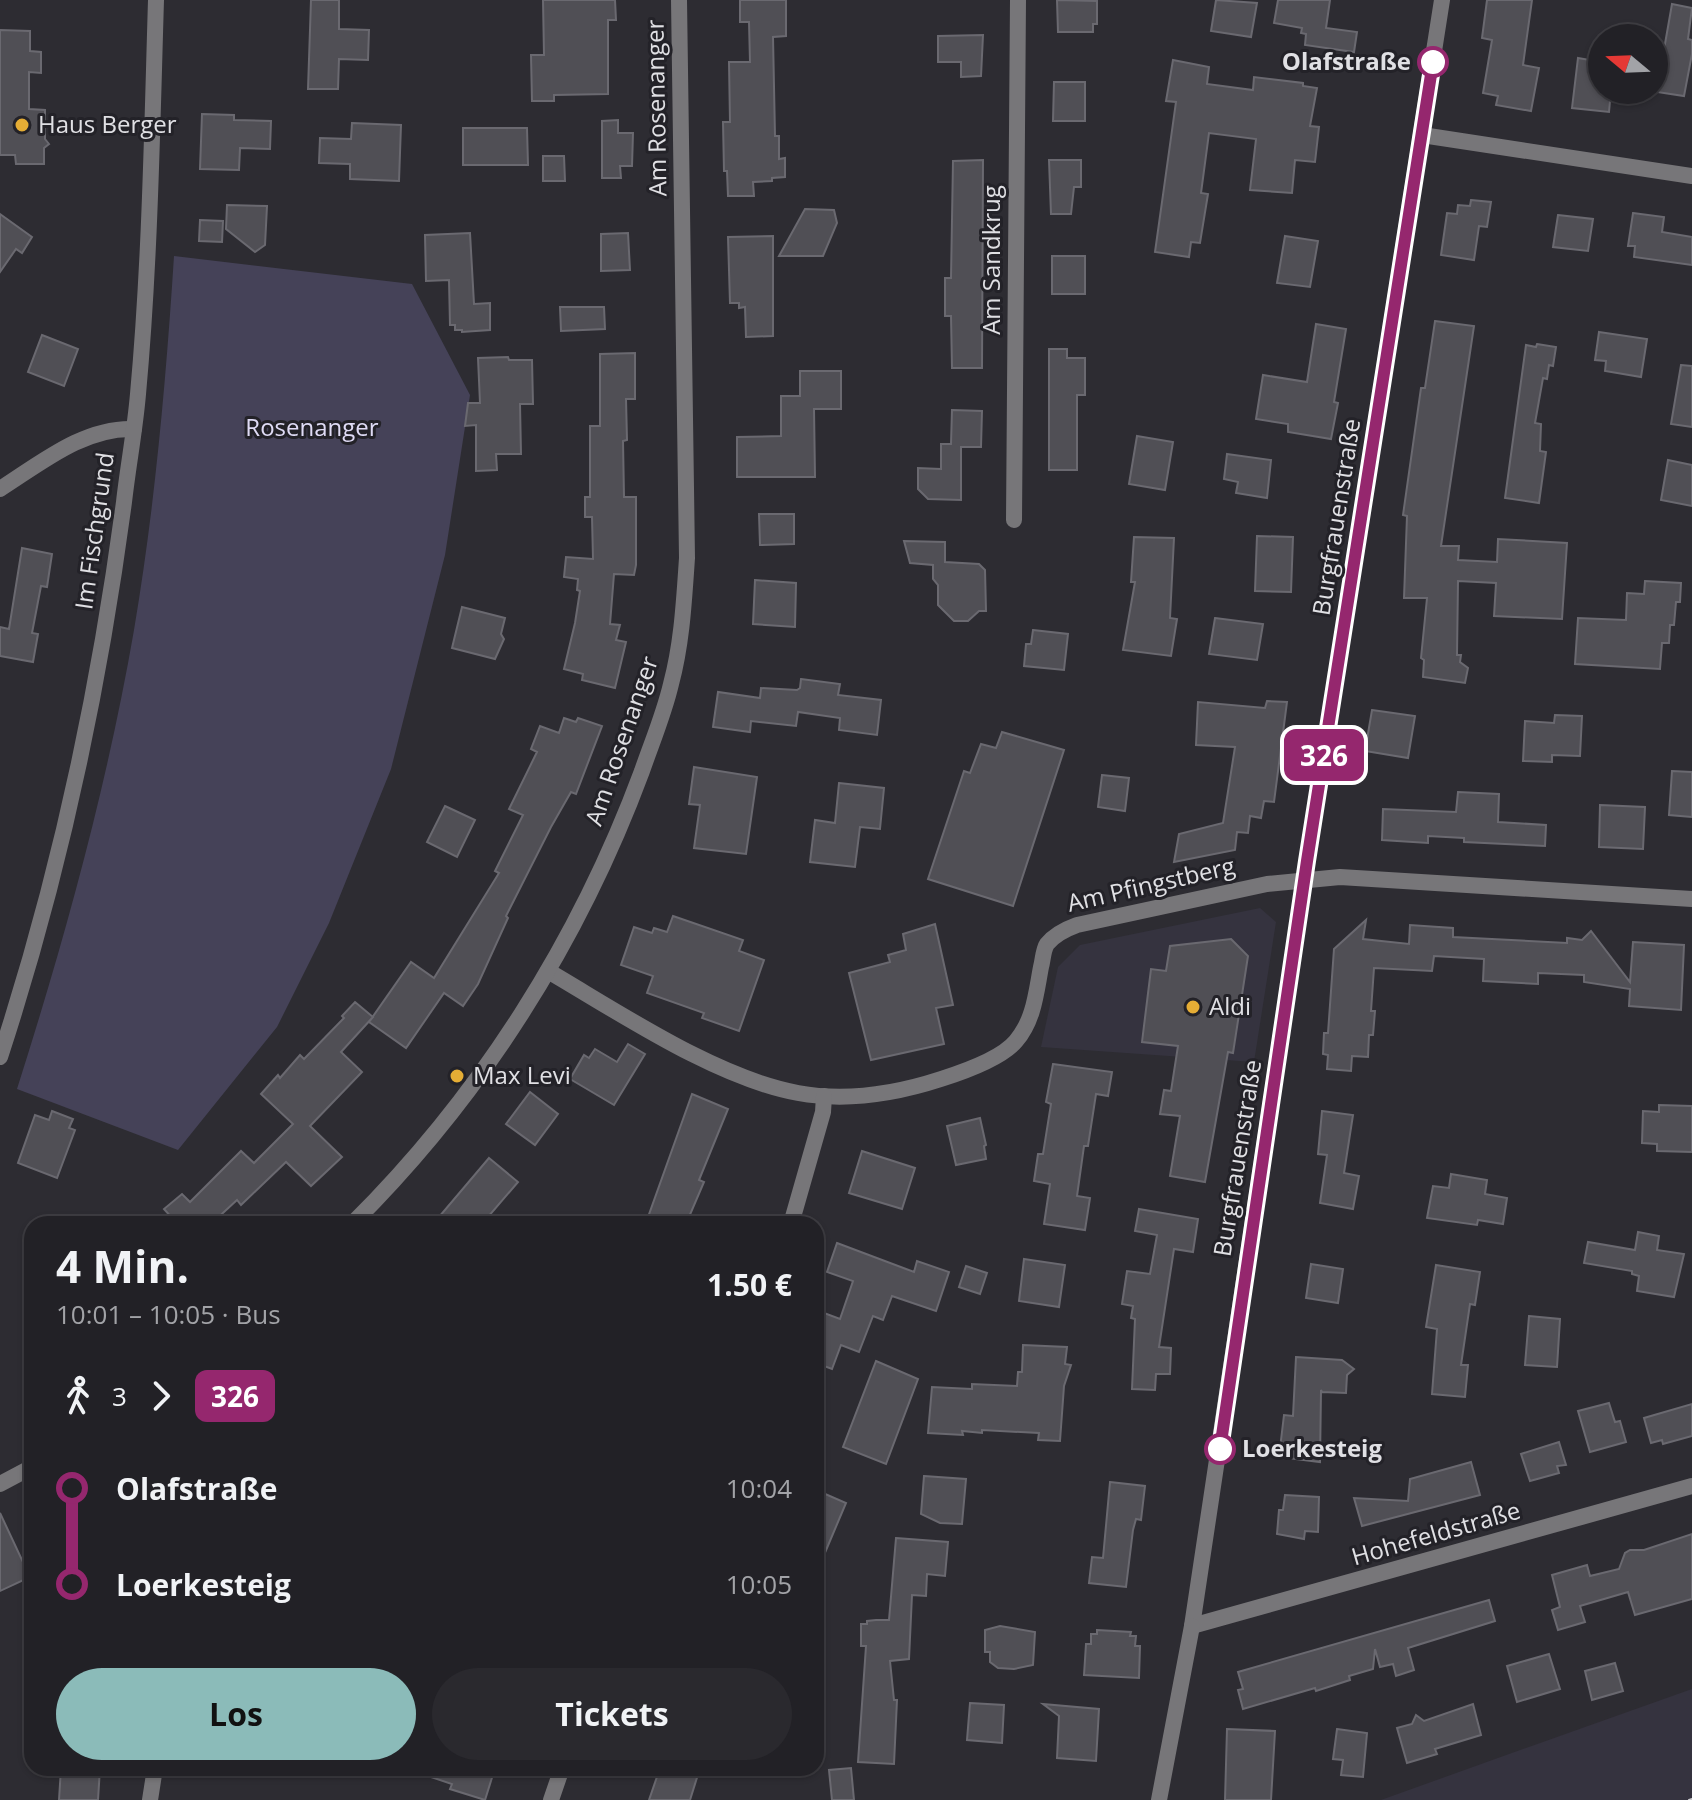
<!DOCTYPE html>
<html lang="de">
<head>
<meta charset="utf-8">
<style>
  :root { --surface:#222126; --page:#2a292e; --text:#f1f3f6; --muted:#a2a3a7; --line:#3f3e43; --accent:#8bbbb9 }
  body { margin:0; font-family:"Open Sans",sans-serif; background:var(--page); color:var(--text); height:100vh; display:flex; flex-direction:column; font-size:30px; white-space:nowrap }
  * { box-sizing:border-box; margin:0 }
  p { font-size:26px; color:var(--muted) }
  .icon { flex:none; width:44px; height:44px; fill:none; stroke:currentColor; stroke-width:2; stroke-linecap:round; stroke-linejoin:round }
  .map { position:relative; flex:1; overflow:hidden }
  .panel { position:absolute; left:24px; top:1216px; width:800px; height:560px; display:flex; flex-direction:column; background:var(--surface); border-radius:24px; box-shadow:0 2px 6px #0004,0 0 0 2px var(--line) }
  .panel>* { flex:none }
  .badge { padding:0 16px; border-radius:12px; font-size:28px; line-height:52px }
  .needle { width:52px; rotate:289deg }
  .tools { position:absolute; left:1588px; top:24px; display:grid; gap:16px }
  .tools a { display:grid; place-items:center; width:80px; height:80px; border-radius:50%; background:var(--surface); box-shadow:0 2px 6px #0004,0 0 0 2px var(--line); font-size:40px }
  .map>.badge { position:absolute; translate:-50% -50%; box-shadow:0 0 0 4px #fff }
  .legs { display:flex; align-items:center; gap:12px; height:88px; padding:0 32px; font-size:26px }
  .legs p { margin-inline-start:auto }
  .overview { display:flex; align-items:center; justify-content:space-between; height:136px; padding:0 32px }
  h1 { font-size:44px; font-weight:700; line-height:60px }
  .primary-button { display:flex; gap:16px; margin-top:auto; padding:16px 32px }
  .primary-button a { flex:1; height:92px; border-radius:48px; background:var(--accent); color:#111; font-size:32px; font-weight:700; line-height:92px; text-align:center }
  .primary-button a+a { background:var(--page); color:var(--text) }
  ul { padding:0 32px; list-style:none }
  li { display:flex; align-items:center; gap:28px; height:96px; font-size:30px }
  li i { display:grid; place-items:center; width:12px; height:100%; margin:0 10px; background:currentColor }
  li i::after { content:''; width:20px; height:20px; margin:-10px; border:6px solid; border-radius:50%; background:var(--surface) }
  li p { margin-inline-start:auto }
  li:first-child i { background:linear-gradient(#0000 50%,currentColor 0) }
  li:last-child i { background:linear-gradient(currentColor 50%,#0000 0) }
  .map>svg:first-child { display:block }
  .built { fill:#35333f }
  .green { fill:#454258 }
  .building { fill:#504f55; stroke:#6a6970; stroke-width:2 }
  .lines { fill:none; stroke-linecap:round; stroke-linejoin:round }
  .minor { stroke:#777679; stroke-width:16 }
  .tertiary { stroke:#777679; stroke-width:16 }
  .tram { stroke:#cbcacf; stroke-width:2 }
  .line-1-casing { stroke:#fff; stroke-width:18 }
  .line-1 { stroke:#95276e; stroke-width:12 }
  .stop-1-dot { fill:#fff; stroke:#95276e; stroke-width:4 }
  .poi-dot { fill:#e5ad35; stroke:#232228; stroke-width:3 }
  .labels { text-anchor:middle; stroke-width:6; stroke-linejoin:round; paint-order:stroke }
  .stop-label { font-size:24px; font-weight:bold; fill:#e0e0e4; stroke:#232228; text-anchor:end }
  .street-label { font-size:24px; fill:#e0e0e4; stroke:#232228 }
  .poi-label { font-size:24px; fill:#e0e0e4; stroke:#232228; text-anchor:start }
  .park-label { font-size:24px; fill:#dfdbf5; stroke:#232228 }
</style>
</head>
<body>
<div class="map">
<svg width="1692" height="1800" viewBox="0 0 1692 1800">
  <rect width="100%" height="100%" fill="#2d2c32"/>
  <g class="built">
    <polygon points="1260,908 1276,922 1254,1062 1041,1047 1058,967 1080,945"/>
    <polygon points="1692,1689 1692,1800 1381,1800 1523,1749"/>
  </g>
  <path class="green" d="M174,256L412,284L470,395L445,555L391,769L329,923L277,1027L178,1150L17,1089C65,938 107,786 134,630C155,506 166,381 174,256Z"/>
  <g class="building">
    <polygon points="311,0 339,0 339,29 369,30 368,60 339,59 338,89 308,89"/>
    <polygon points="543,0 615,0 616,20 608,20 608,94 554,95 554,101 532,101 531,55 544,55"/>
    <polygon points="740,0 786,0 786,36 773,37 775,136 779,136 779,159 785,158 785,177 772,178 772,181 753,182 754,196 728,196 727,171 724,171 723,122 730,122 729,62 750,62 749,22 740,22"/>
    <polygon points="1057,0 1097,1 1097,24 1093,24 1093,32 1058,32"/>
    <polygon points="1216,0 1257,3 1251,37 1211,31"/>
    <polygon points="1278,0 1330,0 1326,28 1357,32 1354,52 1305,45 1306,34 1301,33 1302,28 1274,23"/>
    <polygon points="1487,0 1532,0 1523,65 1539,68 1531,111 1496,105 1498,96 1483,93 1492,40 1482,38"/>
    <polygon points="1672,4 1692,8 1688,39 1692,40 1692,54 1684,96 1657,92 1658,82 1655,81 1658,60 1662,61"/>
    <polygon points="0,30 30,31 30,51 41,52 41,73 29,72 29,109 45,110 45,139 49,144 44,148 44,164 16,164 15,155 0,155"/>
    <polygon points="983,35 981,76 961,77 961,62 938,62 938,36"/>
    <polygon points="1578,58 1602,62 1602,90 1611,90 1609,112 1572,108"/>
    <polygon points="1173,60 1209,67 1207,84 1253,90 1254,77 1303,83 1303,86 1317,88 1310,126 1319,127 1315,162 1295,160 1292,193 1250,190 1256,139 1209,133 1201,193 1208,194 1200,243 1191,242 1189,257 1155,252 1176,102 1166,101"/>
    <polygon points="1054,82 1085,82 1085,121 1053,121"/>
    <polygon points="202,114 234,115 234,120 271,121 270,149 240,148 239,170 200,169"/>
    <polygon points="618,120 618,133 633,133 632,166 620,166 621,178 602,178 602,121"/>
    <polygon points="352,123 401,125 399,181 350,179 350,164 319,163 320,138 351,139"/>
    <polygon points="463,128 527,128 528,165 463,165"/>
    <polygon points="543,156 564,156 565,181 543,181"/>
    <polygon points="983,160 982,368 952,368 951,316 945,316 945,278 951,278 953,161"/>
    <polygon points="1049,160 1081,160 1081,187 1074,187 1071,214 1051,214"/>
    <polygon points="1471,200 1491,202 1487,227 1479,226 1474,260 1441,255 1447,213 1457,214 1458,205 1470,206"/>
    <polygon points="227,205 267,206 265,245 255,252 226,229"/>
    <polygon points="805,209 834,210 837,223 823,256 779,256"/>
    <polygon points="1633,213 1664,217 1662,232 1692,237 1692,265 1634,257 1635,246 1628,246"/>
    <polygon points="0,214 32,237 22,253 16,249 0,272"/>
    <polygon points="1558,215 1593,219 1588,251 1553,247"/>
    <polygon points="200,220 223,221 222,242 199,241"/>
    <polygon points="470,233 474,304 490,303 490,330 462,332 462,330 455,330 455,325 450,325 449,280 426,281 425,235"/>
    <polygon points="628,233 630,270 601,271 601,234"/>
    <polygon points="773,236 773,336 746,337 745,307 739,308 739,303 730,303 728,237"/>
    <polygon points="1285,236 1318,241 1310,287 1277,283"/>
    <rect x="1052" y="256" width="33" height="38"/>
    <polygon points="560,307 604,307 605,329 561,331"/>
    <polygon points="1435,321 1474,326 1441,546 1459,546 1458,560 1497,562 1498,539 1567,543 1562,619 1494,616 1496,583 1458,581 1457,655 1461,655 1460,662 1468,668 1465,683 1423,677 1424,660 1421,658 1427,598 1404,598 1407,516 1403,515 1421,388 1425,388"/>
    <polygon points="1316,324 1346,329 1334,402 1338,403 1331,439 1288,432 1288,424 1256,419 1263,375 1307,382"/>
    <polygon points="1599,332 1647,339 1641,377 1605,371 1606,361 1595,360"/>
    <polygon points="42,335 78,349 64,386 28,372"/>
    <polygon points="1537,344 1556,347 1553,366 1549,365 1547,379 1543,378 1535,423 1541,424 1540,451 1546,452 1539,503 1505,498 1526,345 1536,347"/>
    <polygon points="1049,349 1067,349 1067,358 1085,358 1085,395 1077,395 1077,470 1049,470"/>
    <polygon points="635,353 635,399 626,399 627,440 623,441 624,497 636,497 636,565 634,575 614,574 610,624 620,625 616,640 626,642 615,688 582,680 583,674 564,669 575,623 580,591 577,590 578,579 564,577 566,557 593,559 592,517 585,517 585,497 590,497 590,426 600,426 600,354"/>
    <polygon points="508,357 509,360 532,360 533,404 520,404 521,454 496,454 497,470 476,471 476,425 465,426 468,403 480,403 478,358"/>
    <polygon points="1681,365 1692,366 1692,427 1671,424"/>
    <polygon points="800,371 841,371 841,409 814,409 815,477 737,477 737,437 781,436 781,396 800,396"/>
    <polygon points="952,410 982,411 981,447 961,447 961,500 928,499 918,489 918,468 941,469 941,444 951,444"/>
    <polygon points="1137,436 1173,442 1165,490 1129,484"/>
    <polygon points="1227,454 1271,460 1267,498 1236,493 1238,482 1224,479"/>
    <polygon points="1668,460 1692,465 1692,506 1661,500"/>
    <polygon points="759,514 794,514 794,544 760,545"/>
    <polygon points="1257,536 1293,537 1291,592 1255,591"/>
    <polygon points="1134,537 1174,538 1170,618 1177,619 1171,656 1123,650 1135,582 1131,582"/>
    <polygon points="904,541 945,542 945,562 979,564 985,570 986,611 979,611 968,621 954,621 938,605 938,585 933,579 933,565 910,563"/>
    <polygon points="22,548 52,554 47,587 41,586 32,633 38,634 33,662 0,656 0,627 9,629"/>
    <polygon points="755,580 796,583 795,627 753,624"/>
    <polygon points="1645,581 1681,583 1680,602 1676,602 1674,625 1670,625 1669,643 1662,643 1660,669 1575,664 1578,618 1626,620 1627,593 1644,594"/>
    <polygon points="462,607 505,618 501,634 504,639 495,659 452,648"/>
    <polygon points="1215,618 1263,624 1257,660 1209,654"/>
    <polygon points="1033,630 1068,634 1064,670 1024,666 1026,644 1031,644"/>
    <polygon points="801,679 840,684 838,695 881,700 877,735 839,730 840,718 798,712 796,726 751,721 750,732 713,727 718,692 760,698 761,688 797,690 800,688"/>
    <polygon points="1267,701 1287,702 1274,802 1264,801 1261,818 1250,816 1248,833 1237,832 1235,850 1174,862 1179,834 1223,823 1235,747 1196,745 1198,702 1265,708"/>
    <polygon points="1372,710 1415,716 1408,758 1365,751"/>
    <polygon points="1555,715 1582,716 1580,756 1552,755 1552,762 1523,761 1525,721 1554,723"/>
    <polygon points="564,718 576,722 578,718 602,726 576,794 571,792 551,827 506,916 508,918 478,984 463,1006 444,993 406,1048 369,1022 411,962 434,978 499,873 495,871 523,815 509,809 537,752 531,749 540,726 559,733"/>
    <polygon points="1002,732 1064,750 1013,906 928,879 964,771 970,773 981,744 996,748"/>
    <polygon points="694,767 757,777 746,854 694,848 700,805 689,804"/>
    <polygon points="1672,771 1692,772 1692,817 1669,815"/>
    <polygon points="1102,775 1129,778 1125,811 1098,807"/>
    <polygon points="839,783 884,788 880,829 860,827 855,867 810,862 815,820 835,823"/>
    <polygon points="1458,792 1499,794 1498,822 1546,825 1545,846 1464,842 1464,838 1428,836 1428,843 1382,840 1383,809 1456,812"/>
    <polygon points="1600,805 1645,807 1643,849 1599,847"/>
    <polygon points="445,806 475,820 457,857 427,842"/>
    <polygon points="673,916 743,940 739,951 764,960 739,1031 702,1018 704,1013 647,993 653,976 621,965 634,927 652,933 654,928 667,932"/>
    <polygon points="1366,920 1363,939 1409,944 1410,925 1453,928 1453,937 1567,943 1567,938 1582,940 1591,931 1630,982 1633,942 1684,945 1681,1010 1629,1006 1630,989 1584,982 1584,975 1538,973 1538,984 1483,981 1484,959 1434,956 1432,971 1374,968 1371,1011 1375,1011 1373,1035 1369,1035 1368,1057 1352,1056 1351,1071 1327,1069 1328,1055 1323,1054 1324,1033 1328,1033 1334,949"/>
    <polygon points="935,924 953,1005 936,1008 944,1044 871,1060 849,973 890,962 888,955 906,950 903,934"/>
    <polygon points="1231,939 1248,956 1233,1053 1228,1052 1205,1182 1170,1176 1180,1116 1160,1114 1164,1090 1171,1091 1178,1046 1142,1042 1151,969 1166,971 1170,946"/>
    <polygon points="355,1002 373,1017 341,1052 362,1072 310,1126 342,1157 311,1186 286,1162 241,1205 237,1200 211,1224 168,1224 173,1219 164,1209 182,1194 190,1202 241,1151 254,1163 293,1124 261,1094 278,1075 280,1078 300,1055 304,1059 344,1018 342,1016"/>
    <polygon points="628,1044 645,1054 614,1105 570,1079 584,1055 589,1058 595,1049 617,1062"/>
    <polygon points="1053,1064 1112,1072 1108,1096 1096,1094 1088,1146 1084,1146 1077,1196 1090,1198 1085,1230 1044,1224 1050,1184 1034,1181 1038,1154 1043,1154 1051,1104 1046,1102"/>
    <polygon points="530,1092 558,1114 535,1145 506,1124"/>
    <polygon points="692,1094 728,1109 699,1180 704,1182 686,1224 658,1224 647,1220"/>
    <polygon points="1659,1105 1692,1106 1692,1152 1657,1151 1657,1144 1642,1143 1643,1111 1659,1112"/>
    <polygon points="52,1111 73,1119 69,1128 75,1130 57,1178 18,1163 35,1115 49,1120"/>
    <polygon points="1322,1111 1353,1115 1344,1173 1359,1176 1353,1209 1320,1203 1327,1155 1318,1154"/>
    <polygon points="980,1118 986,1145 984,1146 986,1159 956,1165 947,1126"/>
    <polygon points="862,1151 915,1168 902,1209 849,1193"/>
    <polygon points="489,1158 518,1182 482,1224 433,1224"/>
    <polygon points="1451,1174 1487,1180 1485,1194 1507,1198 1503,1224 1478,1220 1477,1225 1427,1218 1433,1186 1449,1188"/>
    <polygon points="1139,1209 1198,1219 1193,1252 1174,1249 1159,1347 1171,1348 1170,1374 1156,1374 1155,1390 1132,1389 1135,1319 1131,1318 1133,1306 1122,1304 1127,1271 1150,1274 1157,1235 1135,1231"/>
    <polygon points="1638,1232 1659,1236 1657,1250 1684,1254 1674,1297 1637,1291 1639,1276 1632,1274 1632,1271 1584,1263 1588,1242 1635,1250"/>
    <polygon points="837,1243 914,1272 917,1261 949,1272 936,1311 892,1296 883,1320 873,1316 859,1352 841,1345 832,1369 816,1363 816,1310 840,1319 853,1281 827,1272"/>
    <polygon points="1024,1259 1065,1265 1059,1307 1019,1301"/>
    <polygon points="1311,1264 1343,1269 1338,1303 1306,1298"/>
    <polygon points="1436,1265 1480,1272 1475,1305 1470,1304 1461,1365 1468,1365 1465,1397 1432,1394 1437,1329 1426,1327"/>
    <polygon points="966,1266 987,1273 980,1294 959,1287"/>
    <polygon points="1529,1316 1560,1319 1557,1367 1525,1365"/>
    <polygon points="1023,1345 1067,1347 1065,1364 1071,1365 1064,1386 1060,1441 1038,1440 1039,1433 982,1430 982,1433 962,1431 963,1435 928,1433 932,1387 972,1389 972,1384 1017,1386 1018,1372 1022,1372"/>
    <polygon points="1296,1357 1342,1360 1354,1369 1347,1375 1346,1393 1322,1392 1321,1390 1320,1462 1279,1457 1284,1415 1293,1416"/>
    <polygon points="876,1361 918,1379 886,1464 843,1447"/>
    <polygon points="1609,1403 1615,1422 1620,1421 1626,1442 1590,1452 1578,1411"/>
    <polygon points="1692,1404 1692,1436 1663,1444 1662,1440 1651,1443 1644,1418"/>
    <polygon points="1559,1442 1566,1465 1557,1466 1559,1473 1530,1481 1521,1454"/>
    <polygon points="1471,1462 1480,1495 1362,1526 1354,1498 1408,1501 1410,1479"/>
    <polygon points="924,1476 966,1479 962,1524 940,1523 921,1514"/>
    <polygon points="1110,1482 1145,1486 1141,1520 1136,1519 1133,1530 1126,1587 1089,1583 1092,1557 1103,1558"/>
    <polygon points="816,1490 846,1503 816,1574"/>
    <polygon points="1285,1495 1319,1497 1318,1532 1305,1531 1304,1539 1277,1534 1279,1510 1283,1510"/>
    <polygon points="0,1513 30,1577 0,1591"/>
    <polygon points="1692,1534 1692,1599 1635,1615 1628,1592 1580,1606 1585,1622 1558,1630 1552,1610 1560,1607 1552,1575 1587,1565 1590,1576 1619,1569 1625,1553 1630,1550 1644,1550"/>
    <polygon points="896,1538 948,1542 945,1576 927,1574 926,1596 912,1595 909,1659 890,1661 894,1700 897,1700 894,1764 858,1762 866,1646 861,1646 861,1624 867,1624 867,1621 876,1620 889,1620"/>
    <polygon points="1489,1600 1495,1621 1408,1648 1414,1670 1396,1676 1393,1664 1380,1667 1375,1649 1373,1669 1349,1676 1350,1680 1316,1691 1315,1688 1243,1709 1238,1690 1243,1689 1238,1672"/>
    <polygon points="1000,1626 1035,1632 1033,1665 1014,1669 998,1668 990,1662 990,1652 985,1652 985,1630"/>
    <polygon points="1097,1630 1131,1632 1130,1636 1136,1636 1135,1646 1140,1646 1139,1678 1084,1675 1086,1644 1091,1644 1091,1634 1097,1634"/>
    <polygon points="1549,1654 1560,1689 1517,1702 1507,1666"/>
    <polygon points="1615,1663 1623,1691 1592,1700 1585,1671"/>
    <polygon points="970,1703 1004,1705 1002,1743 967,1740"/>
    <polygon points="1043,1704 1099,1709 1096,1761 1057,1758 1059,1716"/>
    <polygon points="1473,1704 1481,1735 1435,1749 1437,1754 1407,1763 1397,1728 1412,1724 1416,1715 1424,1721"/>
    <polygon points="1227,1729 1275,1731 1271,1800 1225,1800"/>
    <polygon points="1337,1729 1367,1733 1363,1777 1341,1775 1343,1760 1333,1759"/>
    <polygon points="61,1768 100,1768 98,1800 59,1800"/>
    <polygon points="414,1768 495,1768 485,1800 450,1789 452,1784 413,1771"/>
    <polygon points="660,1768 700,1768 690,1800 649,1800"/>
    <polygon points="851,1768 854,1800 832,1800 829,1770"/>
  </g>
  <g class="lines">
    <g class="minor">
      <polyline points="1442,0 1307,861 1192,1626 1692,1486"/>
      <polyline points="1422,135 1692,176"/>
      <path d="M0,489C41,463 84,427 134,429"/>
      <polyline points="1014,520 1018,0"/>
      <path d="M548,971C620,1013 716,1078 798,1093C847,1102 895,1094 941,1079C963,1072 1002,1058 1016,1041C1034,1020 1036,993 1041,967C1043,960 1043,950 1047,944C1055,934 1066,929 1077,925L1267,884L1340,877L1692,899"/>
      <path d="M0,1057C59,877 99,690 124,502C128,466 135,430 138,394C150,263 152,131 156,0"/>
      <path d="M352,1224C481,1096 579,941 642,771C652,742 664,714 671,684C682,643 684,601 687,558L679,0"/>
      <polyline points="791,1224 823,1112 824,1096"/>
      <polyline points="0,1484 32,1467"/>
      <polyline points="150,1800 155,1768"/>
      <polyline points="551,1800 562,1768"/>
    </g>
    <polyline class="tertiary" points="1159,1800 1192,1626"/>
    <polyline class="tram" points="1689,1800 1692,1799"/>
  </g>
  <g class="lines">
    <defs>
      <polyline id="line-1" points="1220,1449 1307,861 1433,62"/>
    </defs>
    <use href="#line-1" class="line-1-casing"/>
    <use href="#line-1" class="line-1"/>
  </g>
  <g class="stop-1-dot">
    <circle cx="1433" cy="62" r="14"/>
    <circle cx="1220" cy="1449" r="14"/>
  </g>
  <g class="poi-dot">
    <circle cx="22" cy="125" r="8"/>
    <circle cx="1193" cy="1007" r="8"/>
    <circle cx="457" cy="1076" r="8"/>
  </g>
  <g class="labels">
    <g class="stop-label">
      <text x="1411" y="70">Olafstraße</text>
      <text x="1242" y="1457" text-anchor="start">Loerkesteig</text>
    </g>
    <g class="street-label">
      <text transform="translate(657 108) rotate(-91)" y="8">Am Rosenanger</text>
      <text transform="translate(992 260) rotate(-90)" y="8">Am Sandkrug</text>
      <text transform="translate(1337 517) rotate(-81)" y="8">Burgfrauenstraße</text>
      <text transform="translate(95 531) rotate(-82)" y="8">Im Fischgrund</text>
      <text transform="translate(622 741) rotate(-71)" y="8">Am Rosenanger</text>
      <text transform="translate(1151 885) rotate(-13)" y="8">Am Pfingstberg</text>
      <text transform="translate(1238 1158) rotate(-81)" y="8">Burgfrauenstraße</text>
      <text transform="translate(1436 1534) rotate(-16)" y="8">Hohefeldstraße</text>
    </g>
    <g class="poi-label">
      <text x="38" y="133">Haus Berger</text>
      <text x="1209" y="1015">Aldi</text>
      <text x="473" y="1084">Max Levi</text>
    </g>
    <g class="park-label">
      <text x="312" y="436">Rosenanger</text>
    </g>
  </g>
</svg>
<div class="tools">
<a><svg class="needle" viewBox="-14 -14 28 28"><path d="M0-13l5 13h-10z" fill="#e53935"/><path d="M0 13l5-13h-10z" fill="#a2a3a7"/></svg></a>
</div>
<b class="badge" style="left:1324px;top:755px;background:#95276e;color:#fff">326</b>
<section class="panel">
<div class="overview"><div><h1>4 Min.</h1><p>10:01 – 10:05 · Bus</p></div><b>1.50 €</b></div>
<div class="legs"><svg class="icon" aria-label="walk" viewBox="0 0 24 24"><circle cx="13" cy="4" r="2"/><path d="M13 8l-2 6 4 7M11 14l-3 7M7 12l3-4h3l4 4"/></svg>3<svg class="icon" aria-label="forward" viewBox="0 0 24 24"><path d="M9 5l7 7-7 7"/></svg><b class="badge" style="background:#95276e;color:#fff">326</b></div>
<ul>
<li><i style="color:#95276e"></i><b>Olafstraße</b><p>10:04</p></li>
<li><i style="color:#95276e"></i><b>Loerkesteig</b><p>10:05</p></li>
</ul>
<div class="primary-button"><a>Los</a><a>Tickets</a></div>
</section>
</div>
</body>
</html>
